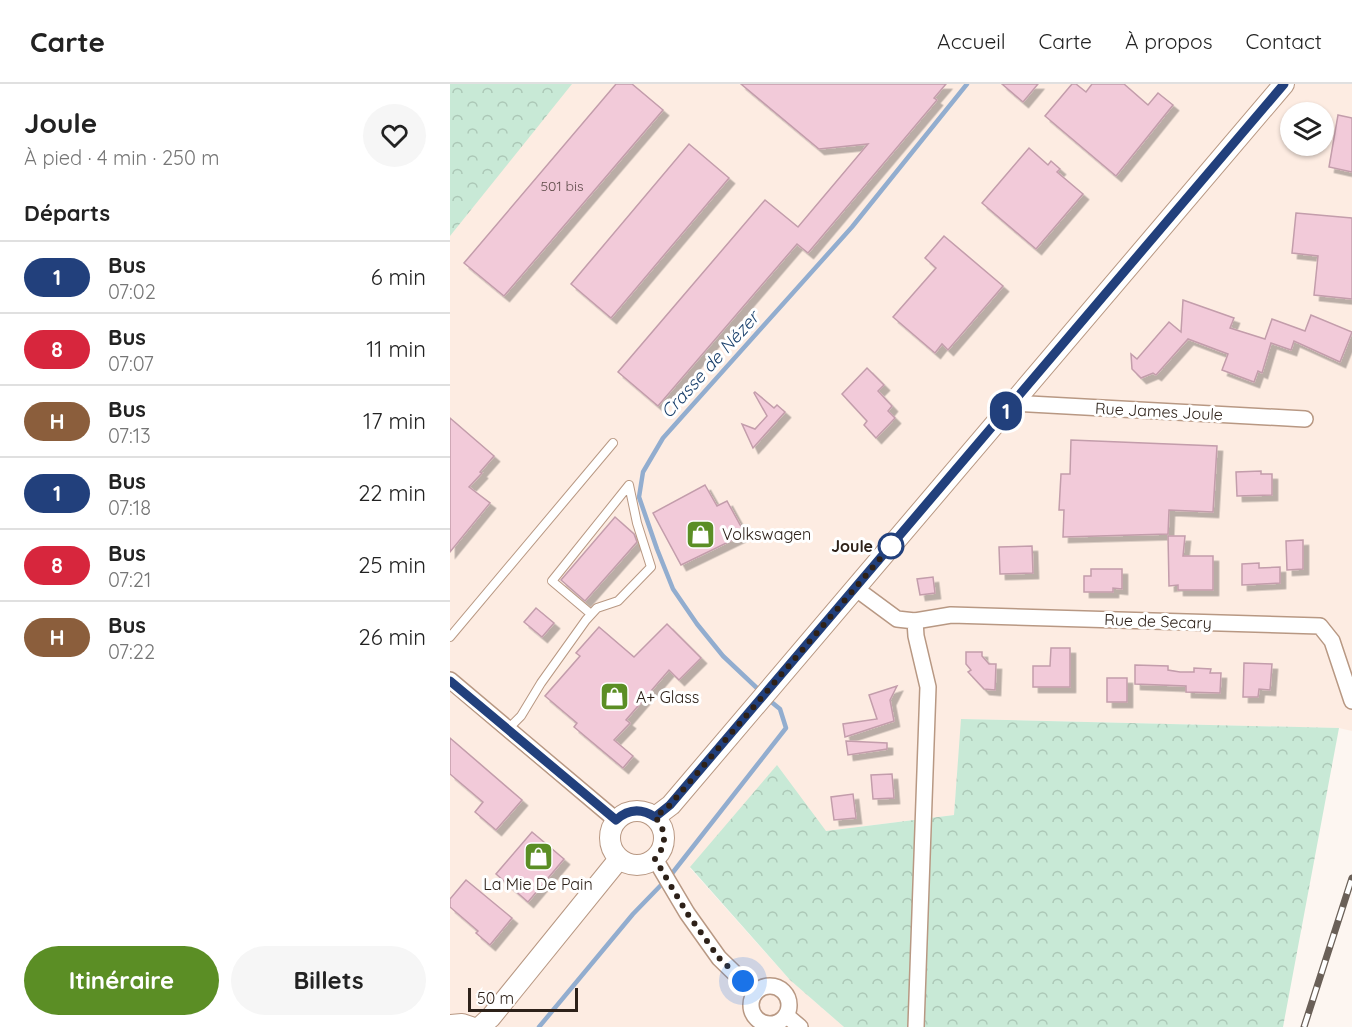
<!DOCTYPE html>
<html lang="fr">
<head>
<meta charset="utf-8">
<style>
  :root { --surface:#fff; --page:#f6f6f6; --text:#222; --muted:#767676; --line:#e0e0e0; --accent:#5b8e25 }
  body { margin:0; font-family:Quicksand,sans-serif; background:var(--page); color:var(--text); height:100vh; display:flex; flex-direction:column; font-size:22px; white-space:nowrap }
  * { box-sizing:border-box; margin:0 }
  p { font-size:20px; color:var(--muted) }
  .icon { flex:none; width:33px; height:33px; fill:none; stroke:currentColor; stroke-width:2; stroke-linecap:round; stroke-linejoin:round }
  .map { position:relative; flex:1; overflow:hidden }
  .panel { display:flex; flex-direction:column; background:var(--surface); width:450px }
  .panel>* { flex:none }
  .badge { padding:0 12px; border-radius:20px; font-size:21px; line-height:39px }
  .controls { position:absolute; left:830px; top:18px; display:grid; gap:12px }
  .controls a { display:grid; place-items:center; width:54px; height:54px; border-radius:50%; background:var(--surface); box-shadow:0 2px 4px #0004; font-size:30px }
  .scale { position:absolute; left:18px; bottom:15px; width:110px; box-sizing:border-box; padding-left:6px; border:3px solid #2d2119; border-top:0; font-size:16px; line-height:21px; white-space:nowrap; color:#2d2119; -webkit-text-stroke:4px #fff; paint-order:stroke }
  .you { position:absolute; width:30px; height:30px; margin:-15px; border:4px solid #fff; border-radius:50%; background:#1a73e8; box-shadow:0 0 0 9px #1a73e833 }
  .map>.badge { position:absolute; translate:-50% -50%; box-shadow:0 0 0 3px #fff }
  h2 { padding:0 24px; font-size:22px; line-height:54px }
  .round { display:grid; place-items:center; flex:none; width:63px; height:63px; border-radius:32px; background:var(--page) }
  .overview { display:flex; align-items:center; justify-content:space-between; height:102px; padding:0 24px }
  h1 { font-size:28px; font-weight:800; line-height:45px }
  .action { display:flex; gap:12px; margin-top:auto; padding:12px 24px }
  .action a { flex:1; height:69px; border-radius:36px; background:var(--accent); color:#fff; font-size:24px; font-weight:800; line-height:69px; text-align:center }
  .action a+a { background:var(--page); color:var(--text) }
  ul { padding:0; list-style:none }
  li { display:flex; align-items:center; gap:18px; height:72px; padding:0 24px; border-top:2px solid var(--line) }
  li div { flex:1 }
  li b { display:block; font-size:22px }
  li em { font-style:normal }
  li .badge { min-width:66px; font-weight:700; text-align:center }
  header { display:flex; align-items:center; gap:36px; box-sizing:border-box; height:84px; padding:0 30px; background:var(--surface); border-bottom:2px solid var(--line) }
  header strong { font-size:28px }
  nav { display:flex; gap:33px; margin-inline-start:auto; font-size:21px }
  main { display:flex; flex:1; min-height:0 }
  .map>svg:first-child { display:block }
  .built { fill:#fdece2; fill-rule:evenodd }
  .forest { fill:url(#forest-crowns) }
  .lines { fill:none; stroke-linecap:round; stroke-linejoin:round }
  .stream { stroke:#92adcf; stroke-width:4.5 }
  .building { fill:#f2cad9; stroke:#c39dab; stroke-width:1.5; filter:url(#shadow) }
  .service-casing { stroke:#b89883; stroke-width:10 }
  .minor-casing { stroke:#b89883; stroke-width:18 }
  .tertiary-casing { stroke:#b89883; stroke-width:22 }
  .service { stroke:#fff; stroke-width:8 }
  .minor { stroke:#fff; stroke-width:15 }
  .tertiary { stroke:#fff; stroke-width:20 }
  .rail-casing { stroke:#6a6058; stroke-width:7 }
  .rail { stroke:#fff; stroke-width:4.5; stroke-dasharray:14; stroke-linecap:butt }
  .line-casing { stroke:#fff; stroke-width:14 }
  .line { stroke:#22407c; stroke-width:9 }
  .walk { stroke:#2d2119; stroke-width:6; stroke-dasharray:0 10.8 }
  .stop-dot { fill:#fff; stroke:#22407c; stroke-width:3 }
  .labels { text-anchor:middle; stroke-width:6; stroke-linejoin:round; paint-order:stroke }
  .number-label { font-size:14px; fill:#5e4b49 }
  .street-label { font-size:16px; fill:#2d2119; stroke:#fff }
  .poi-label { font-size:16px; fill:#2d2119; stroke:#fff; text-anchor:start }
  .stop-label { font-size:16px; font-weight:bold; fill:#2d2119; stroke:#fff; text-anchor:end }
  .water-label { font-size:18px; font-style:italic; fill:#1a406c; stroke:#fff }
</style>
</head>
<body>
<header>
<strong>Carte</strong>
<nav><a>Accueil</a><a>Carte</a><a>À propos</a><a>Contact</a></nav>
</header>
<main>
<section class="panel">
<div class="overview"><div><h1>Joule</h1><p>À pied · 4 min · 250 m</p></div><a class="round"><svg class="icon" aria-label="heart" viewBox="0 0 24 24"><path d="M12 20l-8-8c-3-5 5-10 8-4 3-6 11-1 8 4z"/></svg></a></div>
<h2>Départs</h2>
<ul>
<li><span class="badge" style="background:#22407c;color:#fff">1</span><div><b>Bus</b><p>07:02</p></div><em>6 min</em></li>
<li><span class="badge" style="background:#d7263d;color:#fff">8</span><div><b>Bus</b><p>07:07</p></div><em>11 min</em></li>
<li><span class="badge" style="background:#8b5e3c;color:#fff">H</span><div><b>Bus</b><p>07:13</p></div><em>17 min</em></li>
<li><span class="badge" style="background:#22407c;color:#fff">1</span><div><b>Bus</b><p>07:18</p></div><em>22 min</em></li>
<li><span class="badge" style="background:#d7263d;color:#fff">8</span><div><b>Bus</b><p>07:21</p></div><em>25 min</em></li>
<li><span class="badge" style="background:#8b5e3c;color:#fff">H</span><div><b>Bus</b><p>07:22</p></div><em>26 min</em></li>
</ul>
<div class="action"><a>Itinéraire</a><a>Billets</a></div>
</section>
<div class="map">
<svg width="902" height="943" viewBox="0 0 902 943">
  <defs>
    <pattern id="forest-crowns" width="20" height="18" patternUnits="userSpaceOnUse" patternTransform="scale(1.5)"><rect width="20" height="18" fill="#c8e9d6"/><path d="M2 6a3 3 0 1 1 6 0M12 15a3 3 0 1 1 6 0" fill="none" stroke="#acc8b7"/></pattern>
    <filter id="shadow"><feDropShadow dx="5.5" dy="5.5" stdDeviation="0" flood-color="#0004"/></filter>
  </defs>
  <rect width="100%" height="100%" fill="#fdf6f1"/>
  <path class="built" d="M0,0H902V647L889,644L512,635L504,731L376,747L240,784L340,896L394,943H0ZM840,28H873V62H840Z"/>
  <g class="forest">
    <polygon points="0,0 122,0 0,152"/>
    <polygon points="511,635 889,644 833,943 394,943 340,896 240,783 327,681 376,747 504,731"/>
  </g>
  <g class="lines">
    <g class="stream">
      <polyline points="309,606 273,572 247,540 223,505 207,465 189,413 193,388 213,354 402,143 517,0"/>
      <polyline points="220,792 336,644 330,625 319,616"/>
      <polyline points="89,943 183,830 214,798"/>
    </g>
  </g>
  <g class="building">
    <polygon points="166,0 182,0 213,26 54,212 14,179"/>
    <polygon points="291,0 496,0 484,14 487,16 358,169 347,160 208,322 168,288 315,116 348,143 418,60 369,65"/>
    <polygon points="552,0 588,0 573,18"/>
    <polygon points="622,0 626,0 636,8 642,0 674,0 698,21 708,9 723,21 666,92 595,32"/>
    <polygon points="888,31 902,34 902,88 879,83"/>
    <polygon points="239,60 279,94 161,234 121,200"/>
    <polygon points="579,64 598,81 601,77 610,85 607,88 633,110 586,165 532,119"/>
    <polygon points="846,129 902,134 902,215 864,211 868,172 842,169"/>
    <polygon points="494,152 553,202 498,266 492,260 485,269 443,233 486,184 475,174"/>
    <polygon points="733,216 784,234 780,244 815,255 822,235 855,247 861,231 902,248 890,278 844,257 841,266 821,259 812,289 808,287 804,298 772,286 778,270 738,255 706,291 703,289 691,294 682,285 681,270 687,275 719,238 731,248"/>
    <polygon points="417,284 434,301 428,307 442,322 438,327 445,334 426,354 414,341 417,337 392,310"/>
    <polygon points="305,308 324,324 327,321 335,328 303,364 292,340 305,345 317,332 304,309"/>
    <polygon points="0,334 44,372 30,388 32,389 19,403 40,419 0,468"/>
    <polygon points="621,356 767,362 763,428 719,426 718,450 613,453 614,426 609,426 611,390 620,390"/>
    <polygon points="811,387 811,390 822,390 822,411 787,412 786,388"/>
    <polygon points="255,401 267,422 277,417 295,450 231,481 203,429"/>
    <polygon points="165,433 184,450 187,458 135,517 111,496"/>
    <polygon points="718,452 735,452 733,472 763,472 763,506 728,506 728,501 719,502"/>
    <polygon points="853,456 853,485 837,486 836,457"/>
    <polygon points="582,462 583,489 550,490 549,463"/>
    <polygon points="809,479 809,484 830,483 830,499 792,501 792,480"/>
    <polygon points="641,485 672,485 672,505 663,504 663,508 634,508 634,492 641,492"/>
    <polygon points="483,493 485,509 470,511 467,495"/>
    <polygon points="86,524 104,539 92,553 74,538"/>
    <polygon points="217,540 251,574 229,596 219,586 176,636 180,639 164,656 183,672 173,684 124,643 127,639 95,612 130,572 126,569 149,543 184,573"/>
    <polygon points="601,564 620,564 620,603 583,603 583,582 600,582"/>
    <polygon points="516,568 532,568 532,572 539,580 546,580 545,606 534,605 518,588 521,586 516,580"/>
    <polygon points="794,579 822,580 820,606 809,605 808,613 793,613"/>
    <polygon points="685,581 718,582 718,586 730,588 744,588 744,584 761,585 760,589 771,589 770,609 736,608 736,602 685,600"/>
    <rect x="657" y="594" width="20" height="24"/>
    <polygon points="447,602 440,616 444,637 395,653 393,640 427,635 419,611"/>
    <polygon points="0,654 72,716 46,746 25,728 33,718 0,690"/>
    <polygon points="396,657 437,659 437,665 398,671"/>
    <polygon points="442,690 444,714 423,715 421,691"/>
    <polygon points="403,710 406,734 384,736 381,713"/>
    <polygon points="82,748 114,775 78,818 46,790"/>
    <polygon points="16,796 62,834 40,861 26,849 28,847 0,823 0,815"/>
  </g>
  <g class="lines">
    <defs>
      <g id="service">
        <polyline points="0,553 163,359"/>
        <polyline points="58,645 71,632 91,599 136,536 147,524 168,517 201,483 187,439 179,401 102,497 141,530"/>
      </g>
      <g id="minor">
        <polyline points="562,319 855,335"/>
        <polyline points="405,504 447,535 465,537 466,552 478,603 466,943"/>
        <polyline points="465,537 501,531 870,542 882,557 902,617"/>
        <polyline points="0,596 166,736"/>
        <polyline points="205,775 237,829 269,874 305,909"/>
        <circle cx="320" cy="921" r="19"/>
        <polyline points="337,932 350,943"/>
      </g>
      <g id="tertiary">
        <circle cx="187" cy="754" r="27"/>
        <polyline points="205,733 221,721 834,0"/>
        <polyline points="0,941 12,940 21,943"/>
        <polyline points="30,943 41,933 169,775"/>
      </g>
    </defs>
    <use href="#service" class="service-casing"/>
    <use href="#minor" class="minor-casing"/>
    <use href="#tertiary" class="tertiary-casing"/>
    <use href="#service" class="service"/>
    <use href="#minor" class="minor"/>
    <use href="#tertiary" class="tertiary"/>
    <defs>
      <polyline id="rail" points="854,943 902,794"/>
    </defs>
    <use href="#rail" class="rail-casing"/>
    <use href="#rail" class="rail"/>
  </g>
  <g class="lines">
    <defs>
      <path id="line" d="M0,597L166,736C178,725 191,724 205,733L220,721L834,0"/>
    </defs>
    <use href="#line" class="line-casing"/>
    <use href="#line" class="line"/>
    <path class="walk" d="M293,897L269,874L237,829L205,775C217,761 217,747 205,733L220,721L441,462"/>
  </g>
  <defs>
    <symbol id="shop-square" viewBox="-11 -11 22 22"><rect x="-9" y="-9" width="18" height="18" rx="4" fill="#5b8e25" stroke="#fff"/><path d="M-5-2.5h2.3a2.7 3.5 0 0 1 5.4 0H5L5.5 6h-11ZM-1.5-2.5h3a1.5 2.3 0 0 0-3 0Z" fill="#fff"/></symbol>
  </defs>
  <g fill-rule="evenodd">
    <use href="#shop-square" x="234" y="434" width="33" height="33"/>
    <use href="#shop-square" x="148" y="596" width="33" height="33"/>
    <use href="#shop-square" x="72" y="756" width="33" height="33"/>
  </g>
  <circle class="stop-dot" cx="441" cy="462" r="12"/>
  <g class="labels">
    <g class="number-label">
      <text x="112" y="107">501 bis</text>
    </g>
    <g class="street-label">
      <text transform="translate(709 327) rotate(3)" y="6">Rue James Joule</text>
      <text transform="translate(708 537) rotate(2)" y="6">Rue de Secary</text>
    </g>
    <g class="poi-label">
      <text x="272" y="456">Volkswagen</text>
      <text x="186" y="619">A+ Glass</text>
      <text x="88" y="806" text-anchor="middle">La Mie De Pain</text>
    </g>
    <g class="stop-label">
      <text x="423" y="468">Joule</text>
    </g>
    <g class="water-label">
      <text transform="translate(260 281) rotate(-48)" y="6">Crasse de Nézer</text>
    </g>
  </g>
</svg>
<div class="controls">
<a><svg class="icon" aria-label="layers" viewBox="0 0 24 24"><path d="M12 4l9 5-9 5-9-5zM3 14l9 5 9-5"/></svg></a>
</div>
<div class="scale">50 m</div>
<div class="you" style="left:293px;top:897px"></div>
<b class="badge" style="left:556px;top:327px;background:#22407c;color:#fff">1</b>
</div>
</main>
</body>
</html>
